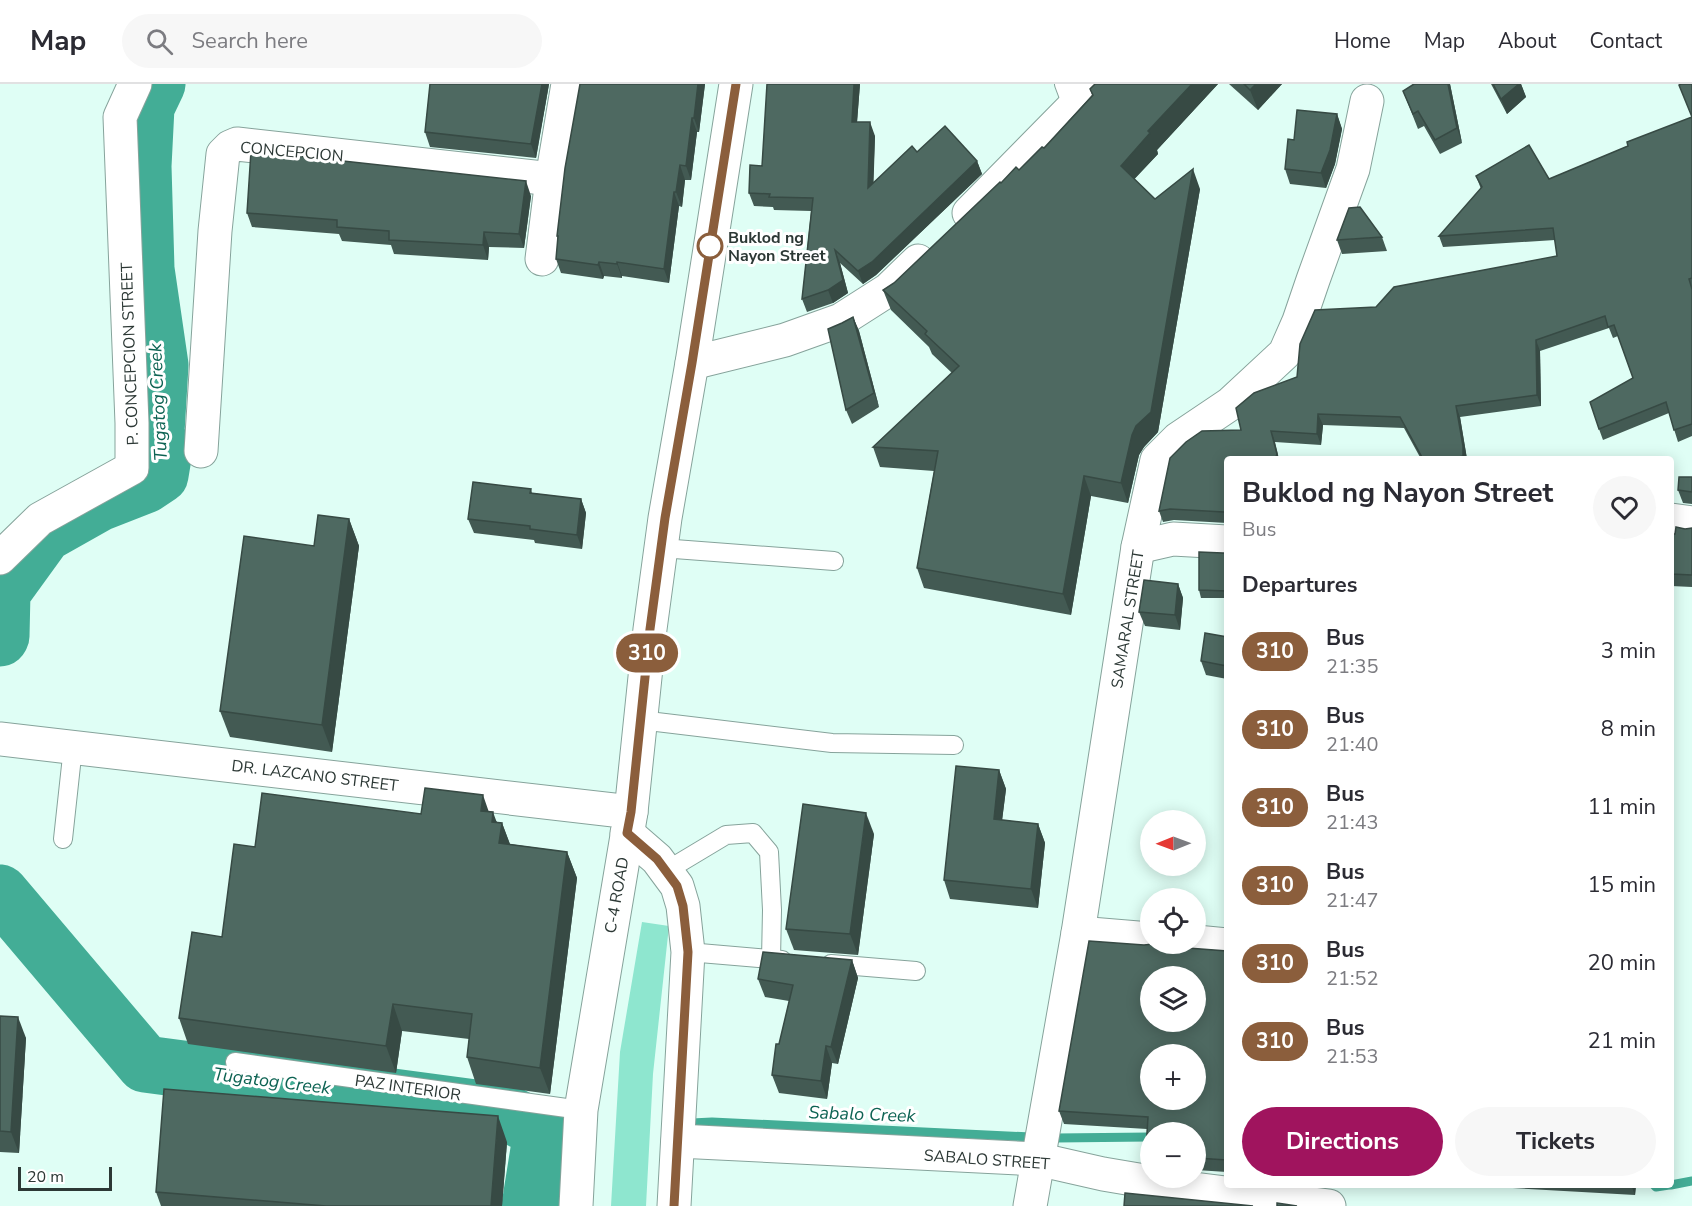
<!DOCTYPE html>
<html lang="en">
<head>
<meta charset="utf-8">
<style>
  :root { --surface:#fff; --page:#f7f7f7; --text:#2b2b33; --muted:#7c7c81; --line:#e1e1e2; --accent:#a0145e }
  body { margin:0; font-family:"Nunito Sans",sans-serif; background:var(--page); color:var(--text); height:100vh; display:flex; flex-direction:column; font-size:22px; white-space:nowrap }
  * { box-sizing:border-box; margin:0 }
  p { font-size:20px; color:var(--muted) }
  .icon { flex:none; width:33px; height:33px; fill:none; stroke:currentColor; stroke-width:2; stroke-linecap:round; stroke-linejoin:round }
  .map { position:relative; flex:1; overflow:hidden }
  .details { position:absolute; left:1224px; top:372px; width:450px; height:732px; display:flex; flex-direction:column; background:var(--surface); border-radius:6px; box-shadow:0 3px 15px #0003 }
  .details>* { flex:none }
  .badge { padding:0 12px; border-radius:20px; font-size:21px; line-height:39px }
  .needle { width:39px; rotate:269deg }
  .fabs { position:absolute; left:1140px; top:726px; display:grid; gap:12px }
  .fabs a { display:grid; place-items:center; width:66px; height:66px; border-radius:50%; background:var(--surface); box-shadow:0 3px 15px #0003; font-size:30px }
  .scale { position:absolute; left:18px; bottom:15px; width:94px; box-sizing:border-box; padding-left:6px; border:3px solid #2c3835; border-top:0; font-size:16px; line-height:21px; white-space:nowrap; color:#2c3835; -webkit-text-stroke:4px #fff; paint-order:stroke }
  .map>.badge { position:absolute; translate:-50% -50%; box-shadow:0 0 0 3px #fff }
  h2 { padding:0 18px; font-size:22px; line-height:54px }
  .round { display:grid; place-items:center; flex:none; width:63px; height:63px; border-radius:32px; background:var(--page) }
  .headline { display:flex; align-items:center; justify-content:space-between; height:102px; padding:0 18px }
  h1 { font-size:28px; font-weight:700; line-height:45px }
  .cta { display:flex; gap:12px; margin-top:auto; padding:12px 18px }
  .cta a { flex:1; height:69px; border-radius:36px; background:var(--accent); color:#fff; font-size:24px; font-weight:700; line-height:69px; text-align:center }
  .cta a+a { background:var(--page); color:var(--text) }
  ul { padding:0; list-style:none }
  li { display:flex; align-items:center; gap:18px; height:78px; padding:0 18px }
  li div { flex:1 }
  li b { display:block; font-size:22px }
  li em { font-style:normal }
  li .badge { min-width:66px; font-weight:700; text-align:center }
  header { display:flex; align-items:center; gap:36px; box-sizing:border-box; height:84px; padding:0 30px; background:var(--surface); border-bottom:2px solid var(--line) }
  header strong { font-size:28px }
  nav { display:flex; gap:33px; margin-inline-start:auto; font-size:21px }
  .search { width:420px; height:54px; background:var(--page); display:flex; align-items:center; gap:15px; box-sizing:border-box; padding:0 21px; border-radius:33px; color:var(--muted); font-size:22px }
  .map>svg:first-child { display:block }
  .green { fill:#8ee6cf }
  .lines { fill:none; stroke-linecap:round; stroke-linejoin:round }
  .stream { stroke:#43ad96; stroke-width:9 }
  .river { stroke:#43ad96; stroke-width:57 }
  .lane-casing { stroke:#86a39b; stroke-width:20 }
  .street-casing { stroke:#86a39b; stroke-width:35 }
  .secondary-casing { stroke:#86a39b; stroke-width:35 }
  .highway-casing { stroke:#86a39b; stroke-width:35 }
  .lane { stroke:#fff; stroke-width:18 }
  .street { stroke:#fff; stroke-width:33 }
  .secondary { stroke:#fff; stroke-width:33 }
  .highway { stroke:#fff; stroke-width:33 }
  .wall { fill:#435a53 }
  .shaded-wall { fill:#374a44 }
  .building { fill:#4e6961; stroke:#374a44; stroke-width:1.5; fill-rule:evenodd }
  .line-casing { stroke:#fff; stroke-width:14 }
  .line { stroke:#8b5e3c; stroke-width:9 }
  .stop-dot { fill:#fff; stroke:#8b5e3c; stroke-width:3 }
  .labels { text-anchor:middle; stroke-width:6; stroke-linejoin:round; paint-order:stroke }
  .street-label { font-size:16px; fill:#2c3835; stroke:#fff }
  .stop-label { font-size:16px; font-weight:bold; fill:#2c3835; stroke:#fff; text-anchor:start }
  .water-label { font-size:18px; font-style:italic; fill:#0d6353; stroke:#fff }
</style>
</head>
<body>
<header>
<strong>Map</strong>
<div class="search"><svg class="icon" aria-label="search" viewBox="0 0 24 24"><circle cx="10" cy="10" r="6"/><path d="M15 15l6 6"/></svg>Search here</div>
<nav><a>Home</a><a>Map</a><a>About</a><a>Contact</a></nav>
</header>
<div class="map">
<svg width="1692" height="1122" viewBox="0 0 1692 1122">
  <rect width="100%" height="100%" fill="#dffef5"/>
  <polygon class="green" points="642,838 669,842 653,990 646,1122 611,1122 620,968"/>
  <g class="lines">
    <g class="stream">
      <polyline points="692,1039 712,1038 1031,1053"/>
      <polyline points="542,1047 561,1046"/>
      <polyline points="1056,1054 1150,1053"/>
      <polyline points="1654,1101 1656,1103 1669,1101"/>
      <polyline points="1671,1101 1692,1097"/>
    </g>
    <g class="river">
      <polyline points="0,554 1,552 2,508 44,450 99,419 145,401 160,391 163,373 156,348 160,281 146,185 143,82 146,23 157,0"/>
      <polyline points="0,809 145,980 505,1028 542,1047 530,1122"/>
    </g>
    <defs>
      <g id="lane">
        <polyline points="1064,0 1073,24"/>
        <polyline points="661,464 834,477"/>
        <polyline points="640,636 832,659 954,661"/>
        <polyline points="63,755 73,663"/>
        <polyline points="666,787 726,751 753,749 769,768 772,826 771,875"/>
        <polyline points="688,868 782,876"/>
        <polyline points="831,880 916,887"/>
        <polyline points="235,978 581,1026"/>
      </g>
      <g id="street">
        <polyline points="969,129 1096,0"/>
        <polyline points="542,175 552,95 568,0"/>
        <polyline points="692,279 785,256 841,236 888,206 918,177"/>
        <polyline points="201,367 215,147 223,70 230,63 237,60 552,95"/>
        <polyline points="1671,436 1692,439"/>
        <polyline points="1138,463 1173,455 1227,458"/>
        <polyline points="0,474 40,435 132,384 132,339 120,33 135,0"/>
        <polyline points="1078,849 1150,855"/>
        <polyline points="1196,858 1227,861"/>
        <polyline points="1030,1122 1078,849 1138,463 1157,376 1178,355 1230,320 1285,269 1299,237 1313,196 1353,85 1367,17"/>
      </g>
      <g id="secondary">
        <polyline points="0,655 631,728"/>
        <polyline points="678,1057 1037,1075 1103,1090 1186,1104 1329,1122"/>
      </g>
      <g id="highway">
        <polyline points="627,749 657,775 677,802 683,822 688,868 674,1122"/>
        <polyline points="576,1122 581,1026 631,728 650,545 665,434 692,279 736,0"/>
      </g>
    </defs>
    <use href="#lane" class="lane-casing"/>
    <use href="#street" class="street-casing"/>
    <use href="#secondary" class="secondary-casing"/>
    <use href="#highway" class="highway-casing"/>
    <use href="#lane" class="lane"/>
    <use href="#street" class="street"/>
    <use href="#secondary" class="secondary"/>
    <use href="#highway" class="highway"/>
  </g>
  <g class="wall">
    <polygon points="430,0 549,0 536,74 430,63 425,48"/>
    <polygon points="580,0 705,0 699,48 697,48 691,96 685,96 682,123 679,122 669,199 622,192 622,194 604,192 603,195 561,189 556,175 558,155 557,152"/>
    <polygon points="860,0 857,38 875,52 873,98 917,68 977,77 982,90 876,191 863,200 840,179 848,209 833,219 807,228 802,215 811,127 774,126 773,123 754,122 749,109 762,82"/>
    <polygon points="1095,0 1218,0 1157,66 1158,70 1134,95 1155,115 1200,105 1158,348 1144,363 1139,371 1128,419 1091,412 1071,531 924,504 917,484 934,387 880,383 873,363 952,289 932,270 929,263 891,226 883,206 894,199 1001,99 1019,86 1044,64 1092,11 1090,5"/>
    <polygon points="1229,0 1282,0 1258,26"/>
    <polygon points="1414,0 1450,0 1462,59 1440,70 1424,42 1418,45 1403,7"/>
    <polygon points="1491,0 1521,0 1526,13 1507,30"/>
    <polygon points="1692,0 1692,352 1678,358 1669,329 1603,356 1599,345 1633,294 1618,252 1613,254 1609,244 1540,267 1541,322 1460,333 1467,375 1421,375 1404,344 1323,341 1321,361 1275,358 1227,375 1227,439 1174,436 1163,438 1159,427 1241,346 1297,293 1376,223 1557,172 1555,156 1443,163 1439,152 1481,105 1476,92 1549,95 1628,62 1692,33"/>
    <polygon points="1337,30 1342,45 1335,80 1326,104 1290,100 1285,85 1294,56"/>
    <polygon points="531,112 524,164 489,163 488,176 394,170 391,161 342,157 339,150 252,143 247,129"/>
    <polygon points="1382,153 1387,167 1342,170 1337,156"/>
    <polygon points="853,233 859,247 879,323 852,340 846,326 842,239"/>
    <polygon points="1692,393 1692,420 1683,419 1678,406"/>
    <polygon points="531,405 532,409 581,415 586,429 582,465 535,459 534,456 474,449 468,435"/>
    <polygon points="349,435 359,462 332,668 230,653 220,627 314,462"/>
    <polygon points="1692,444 1692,503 1671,502 1671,450 1675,450 1685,445"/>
    <polygon points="1223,469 1227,469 1227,514 1201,514 1199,506"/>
    <polygon points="1178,500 1183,514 1180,546 1145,542 1139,528"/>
    <polygon points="1227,553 1227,595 1206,591 1201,577"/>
    <polygon points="999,686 1006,705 1002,736 1038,740 1045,759 1038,824 950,815 944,796"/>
    <polygon points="489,728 497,738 502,739 510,760 567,768 577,794 550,1010 476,1000 467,973 469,955 402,947 396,989 188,960 179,934 222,853 255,763"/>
    <polygon points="874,750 858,871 794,866 786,845"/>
    <polygon points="1162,860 1163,862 1227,867 1227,1088 1196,1086 1196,1048 1150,1048 1150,1079 1146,1066 1147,1045 1064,1040 1059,1027 1144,861"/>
    <polygon points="852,876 858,894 838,980 832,979 827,1015 779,1009 772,991 789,917 765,913 758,895"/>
    <polygon points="0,932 26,954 19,1069 0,1068"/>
    <polygon points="507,1058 502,1122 161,1122 156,1108"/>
    <polygon points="1460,1101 1636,1101 1635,1111"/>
  </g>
  <g class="shaded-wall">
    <polygon points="542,0 549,0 536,74 531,60"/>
    <polygon points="698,0 705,0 699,48 694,34"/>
    <polygon points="854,0 860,0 856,51 852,38"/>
    <polygon points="1192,0 1218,0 1157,66 1158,70 1128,102 1121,82 1148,47"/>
    <polygon points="1256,0 1282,0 1258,26 1250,6"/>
    <polygon points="1448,0 1450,0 1462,59 1457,44"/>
    <polygon points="1519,0 1521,0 1526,13 1507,30 1501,15"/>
    <polygon points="1337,30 1342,45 1335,80 1326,104 1321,89"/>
    <polygon points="692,34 697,48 691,96 686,82"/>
    <polygon points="870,38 875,52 873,117 868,104"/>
    <polygon points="977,77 982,90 876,191 863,200 858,187"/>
    <polygon points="680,81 685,96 682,123 676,108"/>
    <polygon points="1193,85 1200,105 1158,348 1144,363 1139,371 1128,419 1121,399"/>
    <polygon points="526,97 531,112 524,164 519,150"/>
    <polygon points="674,108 679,122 669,199 664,185"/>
    <polygon points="484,148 489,163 488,176 483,161"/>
    <polygon points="835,166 840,179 848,209 833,219 828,206"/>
    <polygon points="599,178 604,192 603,195 598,181"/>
    <polygon points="617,178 622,192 622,194 617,180"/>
    <polygon points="853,233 859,247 879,323 874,309"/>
    <polygon points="1536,256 1540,267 1541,322 1537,311"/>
    <polygon points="1456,322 1460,333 1467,375 1464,375 1463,372"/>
    <polygon points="1318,330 1323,341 1321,361 1317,350"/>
    <polygon points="1271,347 1275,358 1279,375 1275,375"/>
    <polygon points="1084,392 1091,412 1071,531 1063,510"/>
    <polygon points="581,415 586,429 582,465 577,451"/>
    <polygon points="349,435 359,462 332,668 322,641"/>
    <polygon points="1178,500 1183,514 1180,546 1175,531"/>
    <polygon points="999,686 1006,705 1000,753 994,735"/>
    <polygon points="483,711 492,737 493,728 501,750 502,739 512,766 509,786 481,727"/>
    <polygon points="866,729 874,750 858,871 850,850"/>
    <polygon points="1038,740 1045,759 1038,824 1031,805"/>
    <polygon points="567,768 577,794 550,1010 540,984"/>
    <polygon points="852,876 858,894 838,980 831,963"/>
    <polygon points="393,920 402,947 396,989 386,962"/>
    <polygon points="18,933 26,954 19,1069 11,1048"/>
    <polygon points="826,962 832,979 827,1015 821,997"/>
    <polygon points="498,1032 507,1058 502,1122 491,1122"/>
    <polygon points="1631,1101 1636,1101 1635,1111"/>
  </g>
  <g class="building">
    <polygon points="430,0 542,0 531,60 425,48"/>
    <polygon points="580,0 698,0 694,34 692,34 686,82 680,81 676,108 674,108 664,185 617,178 617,180 599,178 598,181 556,175 558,152 557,152 565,84"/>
    <polygon points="767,0 854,0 852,38 870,38 868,104 912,62 917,68 945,42 977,77 872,178 858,187 835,166 843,196 828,206 802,215 813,114 769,113 770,110 749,109 750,81 762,82"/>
    <polygon points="1095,0 1192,0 1148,47 1150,49 1121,82 1155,115 1193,85 1151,328 1136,342 1132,351 1121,399 1084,392 1063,510 917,484 938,367 873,363 959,282 925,250 927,247 883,206 894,199 1000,98 1001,99 1016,83 1019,86 1042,63 1044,64 1093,11 1090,5"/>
    <polygon points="1244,0 1256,0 1250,6"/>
    <polygon points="1414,0 1448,0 1457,44 1435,56 1418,27 1413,30 1403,7"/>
    <polygon points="1493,0 1519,0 1501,15"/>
    <polygon points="1681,0 1692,0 1692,194 1689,195 1692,205 1692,340 1674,346 1666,318 1599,345 1590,318 1633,294 1614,241 1608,243 1605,232 1536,256 1537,311 1456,322 1463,362 1463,372 1451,375 1423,375 1400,333 1318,330 1317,350 1271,347 1277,370 1275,375 1227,375 1227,429 1224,428 1170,425 1159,427 1170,374 1186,358 1202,347 1241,346 1236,324 1254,309 1297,293 1300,260 1315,226 1376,223 1394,203 1557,172 1553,144 1439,152 1482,103 1476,92 1529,61 1549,95 1628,62 1627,58 1692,33 1679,1"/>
    <polygon points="1297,26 1337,30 1330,66 1321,89 1285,85 1288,55 1294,56"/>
    <polygon points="251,67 526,97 519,150 484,148 483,161 389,156 389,147 337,143 337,136 247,129"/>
    <polygon points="1360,123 1382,153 1337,156 1349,124"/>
    <polygon points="853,233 874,309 846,326 828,245 842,239"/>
    <polygon points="1679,393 1692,393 1692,408 1678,406"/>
    <polygon points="473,398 531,405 530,409 581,415 577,451 530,445 530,442 468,435"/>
    <polygon points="318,431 349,435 322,641 220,627 244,452 314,462"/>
    <polygon points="1676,443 1685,445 1692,444 1692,491 1671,490 1671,450 1675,450"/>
    <polygon points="1199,468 1223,469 1227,469 1227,507 1199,506"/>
    <polygon points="1144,496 1178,500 1175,531 1139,528"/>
    <polygon points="1205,549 1227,553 1227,582 1201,577"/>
    <polygon points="956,682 999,686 994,735 1038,740 1031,805 944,796"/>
    <polygon points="425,704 483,711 481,727 493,728 492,738 502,739 499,759 567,768 540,984 467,973 472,930 393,920 386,962 179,934 192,848 222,853 234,760 255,763 262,709 421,730"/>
    <polygon points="803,720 866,729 850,850 786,845"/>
    <path d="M1089,857L1144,861L1153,860H1161V862L1227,867V1076L1196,1074V1048H1150V1067L1146,1066L1148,1033L1059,1027ZM1150,892H1196V938H1150ZM1150,970H1196V1016H1150Z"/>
    <polygon points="763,868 852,876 831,963 826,962 821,997 772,991 776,960 779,960 793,901 758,895"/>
    <polygon points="0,932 18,933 11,1048 0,1047"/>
    <polygon points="164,1005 498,1032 491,1122 326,1122 156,1108"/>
    <polygon points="1125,1109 1253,1122 1124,1122"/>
    <polygon points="1277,1119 1297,1122 1277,1122"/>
  </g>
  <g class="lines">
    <defs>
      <polyline id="line" points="674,1122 688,868 683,822 677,802 657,775 627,749 631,728 650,545 665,434 692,279 736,0"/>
    </defs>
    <use href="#line" class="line-casing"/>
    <use href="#line" class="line"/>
  </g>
  <circle class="stop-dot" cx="710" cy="162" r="12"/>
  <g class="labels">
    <g class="street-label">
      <text transform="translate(292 67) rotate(5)" y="6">CONCEPCION</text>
      <text transform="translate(129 270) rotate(-92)" y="6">P. CONCEPCION STREET</text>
      <text transform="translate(1127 535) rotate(-81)" y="6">SAMARAL STREET</text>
      <text transform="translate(315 691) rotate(7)" y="6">DR. LAZCANO STREET</text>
      <text transform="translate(616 811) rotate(-80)" y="6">C-4 ROAD</text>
      <text transform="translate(408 1003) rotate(8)" y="6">PAZ INTERIOR</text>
      <text transform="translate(987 1075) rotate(4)" y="6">SABALO STREET</text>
    </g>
    <g class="stop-label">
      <text x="728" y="159">Buklod ng<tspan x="728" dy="18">Nayon Street</tspan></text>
    </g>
    <g class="water-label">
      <text transform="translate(158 318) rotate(-93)" y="6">Tugatog Creek</text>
      <text transform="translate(272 997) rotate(7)" y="6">Tugatog Creek</text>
      <text transform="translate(862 1030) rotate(2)" y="6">Sabalo Creek</text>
    </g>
  </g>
</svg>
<div class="fabs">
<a><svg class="needle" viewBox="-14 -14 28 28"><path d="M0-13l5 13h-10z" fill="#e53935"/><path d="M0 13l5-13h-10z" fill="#7c7c81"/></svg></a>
<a><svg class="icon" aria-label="locate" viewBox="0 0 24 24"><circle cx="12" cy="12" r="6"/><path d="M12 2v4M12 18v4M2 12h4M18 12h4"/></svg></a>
<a><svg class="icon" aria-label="layers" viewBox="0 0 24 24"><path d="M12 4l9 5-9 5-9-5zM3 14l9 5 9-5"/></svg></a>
<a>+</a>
<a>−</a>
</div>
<div class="scale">20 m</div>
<b class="badge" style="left:647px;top:569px;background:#8b5e3c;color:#fff">310</b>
<section class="details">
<div class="headline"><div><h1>Buklod ng Nayon Street</h1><p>Bus</p></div><a class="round"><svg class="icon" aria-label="heart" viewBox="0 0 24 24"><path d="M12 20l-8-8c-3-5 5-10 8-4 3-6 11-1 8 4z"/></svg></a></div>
<h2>Departures</h2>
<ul>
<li><span class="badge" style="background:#8b5e3c;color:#fff">310</span><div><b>Bus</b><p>21:35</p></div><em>3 min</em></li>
<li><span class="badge" style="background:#8b5e3c;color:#fff">310</span><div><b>Bus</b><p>21:40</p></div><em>8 min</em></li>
<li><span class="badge" style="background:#8b5e3c;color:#fff">310</span><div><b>Bus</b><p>21:43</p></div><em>11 min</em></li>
<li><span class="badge" style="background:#8b5e3c;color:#fff">310</span><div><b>Bus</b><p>21:47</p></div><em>15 min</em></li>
<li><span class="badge" style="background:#8b5e3c;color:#fff">310</span><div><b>Bus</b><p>21:52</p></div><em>20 min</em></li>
<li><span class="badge" style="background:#8b5e3c;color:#fff">310</span><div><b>Bus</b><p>21:53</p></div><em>21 min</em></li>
</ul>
<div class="cta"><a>Directions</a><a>Tickets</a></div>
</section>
</div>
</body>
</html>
